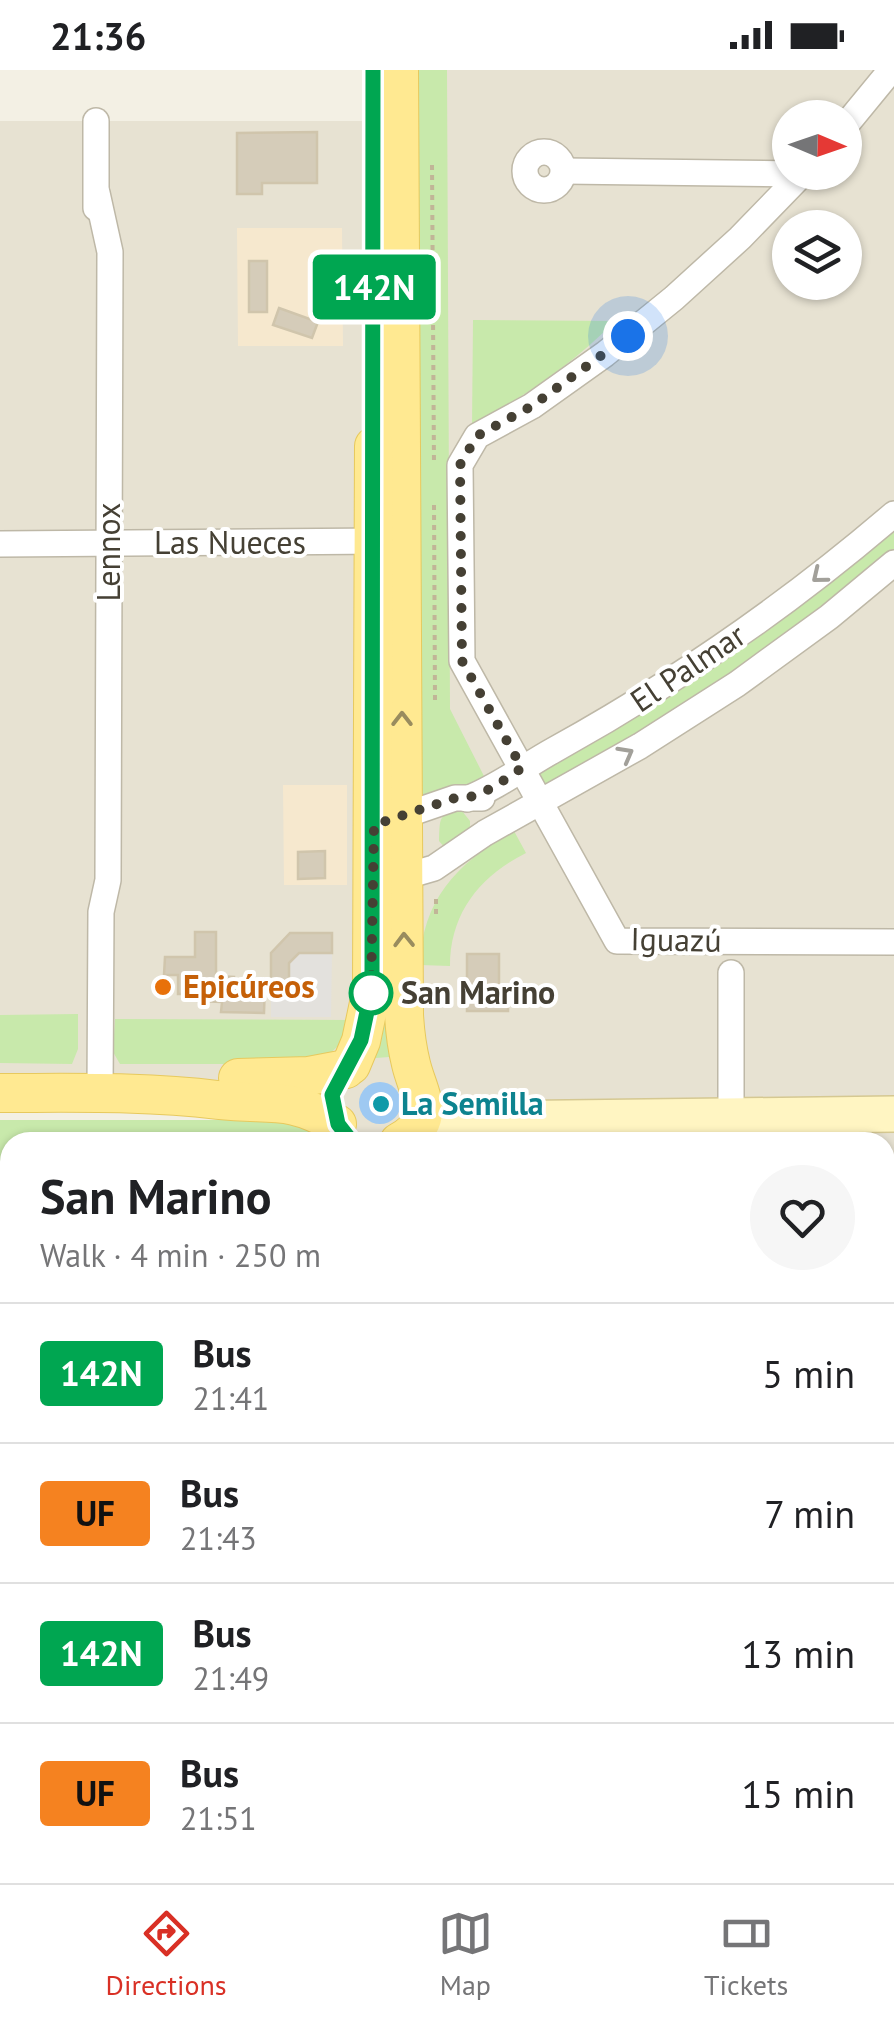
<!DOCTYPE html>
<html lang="en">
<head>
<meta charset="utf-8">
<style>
  :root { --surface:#fff; --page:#f6f6f6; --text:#202124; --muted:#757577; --line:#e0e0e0; --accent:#d93025 }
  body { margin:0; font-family:"PT Sans",sans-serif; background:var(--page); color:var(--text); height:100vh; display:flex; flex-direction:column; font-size:38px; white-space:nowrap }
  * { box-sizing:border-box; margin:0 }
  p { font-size:32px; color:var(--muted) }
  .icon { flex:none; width:55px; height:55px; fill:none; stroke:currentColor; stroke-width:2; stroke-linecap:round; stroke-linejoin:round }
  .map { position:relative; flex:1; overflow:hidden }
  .side { position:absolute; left:0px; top:1062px; width:895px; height:752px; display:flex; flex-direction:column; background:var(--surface); border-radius:30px 30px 0 0; box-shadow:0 2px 8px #0004 }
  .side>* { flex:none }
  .badge { padding:0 20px; border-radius:8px; font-size:35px; line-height:65px }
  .needle { width:65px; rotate:92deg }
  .tools { position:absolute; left:772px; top:30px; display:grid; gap:20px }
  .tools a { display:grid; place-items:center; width:90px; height:90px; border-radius:50%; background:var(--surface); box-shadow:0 2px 8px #0004; font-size:50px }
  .you { position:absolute; width:50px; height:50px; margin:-25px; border:8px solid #fff; border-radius:50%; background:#1a73e8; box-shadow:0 0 0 15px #1a73e833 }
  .map>.badge { position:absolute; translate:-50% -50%; box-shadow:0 0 0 5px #fff }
  .round { display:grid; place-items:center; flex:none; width:105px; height:105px; border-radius:52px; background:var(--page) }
  .overview { display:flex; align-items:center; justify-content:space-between; height:170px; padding:0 40px }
  h1 { font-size:48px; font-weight:600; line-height:75px }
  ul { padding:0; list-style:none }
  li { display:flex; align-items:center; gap:30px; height:140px; padding:0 40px; border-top:2px solid var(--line) }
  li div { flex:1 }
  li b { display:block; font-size:38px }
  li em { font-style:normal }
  li .badge { min-width:110px; font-weight:700; text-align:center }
  .status { display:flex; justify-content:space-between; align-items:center; height:70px; padding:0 50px; background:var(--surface); direction:ltr }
  .status svg { height:28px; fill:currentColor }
  .menu { display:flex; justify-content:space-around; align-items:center; height:140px; border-top:2px solid var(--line); background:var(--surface); font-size:28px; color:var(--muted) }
  .menu a { display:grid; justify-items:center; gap:5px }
  .menu .active { color:var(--accent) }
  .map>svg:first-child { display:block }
  .residential { fill:#e7e2d2; fill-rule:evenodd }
  .commercial { fill:#f6e8ce }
  .education { fill:#ece6cd }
  .green { fill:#c8e9ab }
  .parking { fill:#e3e1dd }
  .water { fill:#9ec9f2 }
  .building { fill:#d5ccb9; stroke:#d0c5ac; stroke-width:2.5 }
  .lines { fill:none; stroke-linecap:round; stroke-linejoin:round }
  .street-casing { stroke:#beb8a7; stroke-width:28 }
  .secondary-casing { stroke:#d5c892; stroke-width:38 }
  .primary-casing { stroke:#e7c95e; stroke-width:40 }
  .path { stroke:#c1b597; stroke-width:4; stroke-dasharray:5 5; stroke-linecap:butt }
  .street { stroke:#fff; stroke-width:25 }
  .secondary { stroke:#fff5c2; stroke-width:35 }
  .primary { stroke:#ffe991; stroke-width:38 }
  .oneway { stroke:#a2a09a }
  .oneway2 { stroke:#998c5e }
  .line-casing { stroke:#fff; stroke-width:22 }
  .line { stroke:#00a651; stroke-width:15 }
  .walk { stroke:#454034; stroke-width:10; stroke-dasharray:0 18 }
  .food-dot { fill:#e8710a; stroke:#fff; stroke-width:4 }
  .stop-dot { fill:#fff; stroke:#00a651; stroke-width:5 }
  .culture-dot { fill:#0f9aa8; stroke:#fff; stroke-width:4 }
  .labels { text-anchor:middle; stroke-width:8; stroke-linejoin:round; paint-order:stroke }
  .street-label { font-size:32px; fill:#454034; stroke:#fff }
  .food-label { font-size:32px; font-weight:bold; fill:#c56008; stroke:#fff; text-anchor:start }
  .stop-label { font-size:32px; font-weight:bold; fill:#454034; stroke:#fff; text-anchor:start }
  .culture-label { font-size:32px; font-weight:bold; fill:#0d838f; stroke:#fff; text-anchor:start }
</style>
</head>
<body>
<div class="status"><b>21:36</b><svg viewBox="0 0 49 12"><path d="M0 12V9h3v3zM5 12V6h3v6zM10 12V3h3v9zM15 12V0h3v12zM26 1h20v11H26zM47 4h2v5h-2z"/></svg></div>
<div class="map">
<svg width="894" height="1813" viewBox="0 0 894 1813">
  <rect width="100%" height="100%" fill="#f3f0e4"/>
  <path class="residential" d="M373,0H894V1813H401V1805H885V1072H352L343,1062L0,1023V51H372ZM790,48H845V102H790ZM790,158H845V212H790Z"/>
  <g class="commercial">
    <polygon points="237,158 342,158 343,276 238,276"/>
    <polygon points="283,715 347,715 347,815 284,815"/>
  </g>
  <polygon class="education" points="0,1139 10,1139 10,1805 284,1805 284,1813 0,1813"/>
  <g class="green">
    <polygon points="373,0 447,0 450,639 488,714 403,746 402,993 389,987 363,989 375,471"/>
    <path d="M473,250L615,251C572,295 524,326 472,356Z"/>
    <polygon points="894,444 894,493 829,547 540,731 522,698"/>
    <path d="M458,736L470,751V758L446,779L439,771C440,748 438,747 458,736Z"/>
    <path d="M514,761L526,783C480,806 450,843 450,896L420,895C422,829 458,792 514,761Z"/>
    <polygon points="78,944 78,979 72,994 0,993 0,945"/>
    <path d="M115,949L351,950C347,972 331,985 311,994H120L113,982Z"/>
    <polygon points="223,1032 331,1061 340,1072 10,1072 10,1174 0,1174 0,1050 222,1050"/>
    <polygon points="0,1256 10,1256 10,1491 0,1492"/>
    <polygon points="10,1611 10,1805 150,1805 151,1813 0,1813 0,1612"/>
    <rect x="269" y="1805" width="120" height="8"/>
  </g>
  <polygon class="parking" points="299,883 332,883 331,947 271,947 271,920 289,920 289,893"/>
  <circle class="water" cx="380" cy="1033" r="21"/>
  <g class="building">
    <polygon points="317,62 317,113 262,113 262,124 237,124 237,63"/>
    <rect x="249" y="191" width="18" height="51"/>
    <polygon points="279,238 318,252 312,268 273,255"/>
    <polygon points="325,781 325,808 298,809 298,782"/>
    <polygon points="195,862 216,862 216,906 234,907 234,911 265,913 264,943 221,942 222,932 198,931 198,924 178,924 178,905 164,905 165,887 195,887"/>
    <polygon points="290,863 332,863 332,883 299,883 289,893 289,920 271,920 271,883"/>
    <polygon points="467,884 499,884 499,917 508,917 508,941 467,941"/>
  </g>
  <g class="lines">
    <defs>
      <g id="street">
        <polyline points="845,56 891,0"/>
        <circle cx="544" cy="101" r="19"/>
        <polyline points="564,101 803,104"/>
        <polyline points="804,102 740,168 674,228 605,284 532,336 477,366 460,395 462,591 617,871 894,872"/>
        <polyline points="97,123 110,182 108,810 101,842 100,1023"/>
        <polyline points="96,138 96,51"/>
        <polyline points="0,474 385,471"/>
        <path d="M467,729C498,717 525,696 554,680C675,613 788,535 894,444"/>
        <polyline points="391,750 455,728 482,728"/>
        <polyline points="389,804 403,807 434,798 485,763 640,676 737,614 829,547 894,493"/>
        <polyline points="731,903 731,1047"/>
        <polyline points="885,1388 894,1388"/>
        <polyline points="885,1803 894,1803"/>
      </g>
      <polyline id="secondary" points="410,1064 490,1049 894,1044"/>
      <g id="primary">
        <path d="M399,0L404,945C405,962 407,978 411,994C418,1024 440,1050 399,1072"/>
        <polyline points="351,995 361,971 372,919 374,376"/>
        <polyline points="238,1008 309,1006 346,999"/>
        <path d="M0,1023C73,1023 146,1021 218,1030C271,1036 287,1025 337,1054"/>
        <polyline points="401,1805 401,1813"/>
      </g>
    </defs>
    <use href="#street" class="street-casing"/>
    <use href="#secondary" class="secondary-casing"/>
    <use href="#primary" class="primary-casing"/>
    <g class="path">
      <polyline points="432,95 434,395"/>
      <polyline points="434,435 435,630"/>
      <polyline points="436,844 436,824"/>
      <polyline points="0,1577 10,1577"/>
      <polyline points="227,1813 232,1805"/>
    </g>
    <use href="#street" class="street"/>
    <use href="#secondary" class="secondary"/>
    <use href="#primary" class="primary"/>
  </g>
  <defs><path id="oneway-chevron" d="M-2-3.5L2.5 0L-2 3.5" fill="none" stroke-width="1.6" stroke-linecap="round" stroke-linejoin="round" transform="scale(2.5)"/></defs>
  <g class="oneway">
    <use href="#oneway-chevron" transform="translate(819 506) rotate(141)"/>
    <use href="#oneway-chevron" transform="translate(626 684) rotate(-29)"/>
  </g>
  <g class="oneway2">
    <use href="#oneway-chevron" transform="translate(402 649) rotate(-90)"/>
    <use href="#oneway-chevron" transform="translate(404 870) rotate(-91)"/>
  </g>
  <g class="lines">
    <defs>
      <polyline id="line" points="352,1072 338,1054 332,1025 361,970 372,918 373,0"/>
    </defs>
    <use href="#line" class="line-casing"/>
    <use href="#line" class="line"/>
    <path class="walk" d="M371,923L374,755L455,728C480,730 502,711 522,698L462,591L460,395L477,366L532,336L628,266"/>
  </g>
  <circle class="food-dot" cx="163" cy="917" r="10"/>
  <circle class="stop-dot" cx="371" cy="923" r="20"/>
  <circle class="culture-dot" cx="381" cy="1034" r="10"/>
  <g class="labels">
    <g class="street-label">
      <text x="230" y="484">Las Nueces</text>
      <text transform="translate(109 482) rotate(-90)" y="11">Lennox</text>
      <text transform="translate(688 598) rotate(-34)" y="11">El Palmar</text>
      <text transform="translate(676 870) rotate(1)" y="11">Iguazú</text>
    </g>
    <g class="food-label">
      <text x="183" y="928">Epicúreos</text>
    </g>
    <g class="stop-label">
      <text x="401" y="934">San Marino</text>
    </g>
    <g class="culture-label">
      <text x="401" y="1045">La Semilla</text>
    </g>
  </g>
</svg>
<div class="tools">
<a><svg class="needle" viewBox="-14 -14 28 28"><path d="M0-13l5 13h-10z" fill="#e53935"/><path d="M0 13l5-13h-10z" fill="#757577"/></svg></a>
<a><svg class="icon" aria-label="layers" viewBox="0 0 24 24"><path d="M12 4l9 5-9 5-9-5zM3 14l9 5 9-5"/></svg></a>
</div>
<div class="you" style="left:628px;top:266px"></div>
<b class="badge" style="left:374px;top:217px;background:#00a651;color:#fff">142N</b>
<section class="side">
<div class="overview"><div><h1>San Marino</h1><p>Walk · 4 min · 250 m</p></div><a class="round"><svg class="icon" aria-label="heart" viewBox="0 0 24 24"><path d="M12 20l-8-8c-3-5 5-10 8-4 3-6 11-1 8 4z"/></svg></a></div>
<ul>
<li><span class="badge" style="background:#00a651;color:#fff">142N</span><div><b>Bus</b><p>21:41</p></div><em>5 min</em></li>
<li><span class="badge" style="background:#f58220;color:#111">UF</span><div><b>Bus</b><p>21:43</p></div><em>7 min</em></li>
<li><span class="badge" style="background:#00a651;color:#fff">142N</span><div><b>Bus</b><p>21:49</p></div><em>13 min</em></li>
<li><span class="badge" style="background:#f58220;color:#111">UF</span><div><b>Bus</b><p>21:51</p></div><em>15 min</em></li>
</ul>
</section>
</div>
<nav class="menu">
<a class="active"><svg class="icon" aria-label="directions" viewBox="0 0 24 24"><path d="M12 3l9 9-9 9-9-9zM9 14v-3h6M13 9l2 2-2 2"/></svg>Directions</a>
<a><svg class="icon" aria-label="map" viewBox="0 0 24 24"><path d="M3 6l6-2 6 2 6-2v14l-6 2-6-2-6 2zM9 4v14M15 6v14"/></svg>Map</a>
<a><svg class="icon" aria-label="tickets" viewBox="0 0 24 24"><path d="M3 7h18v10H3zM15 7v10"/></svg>Tickets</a>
</nav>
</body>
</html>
